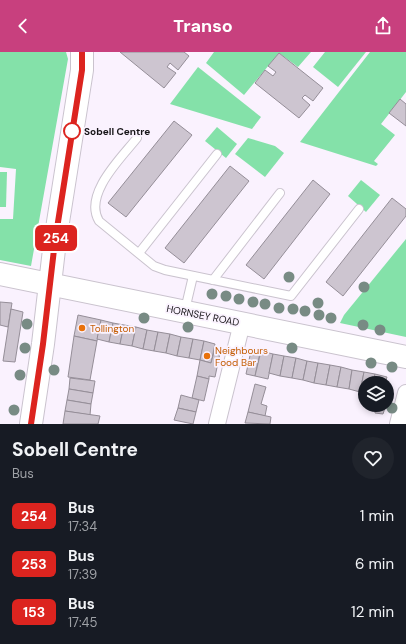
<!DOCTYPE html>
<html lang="en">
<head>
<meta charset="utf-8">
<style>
  :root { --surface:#171b24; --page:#20242c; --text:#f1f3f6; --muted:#9ea1a6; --accent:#c8407e }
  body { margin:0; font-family:"DM Sans",sans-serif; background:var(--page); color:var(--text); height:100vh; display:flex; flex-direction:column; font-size:15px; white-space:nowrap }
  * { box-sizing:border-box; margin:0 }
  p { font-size:13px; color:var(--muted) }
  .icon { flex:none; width:22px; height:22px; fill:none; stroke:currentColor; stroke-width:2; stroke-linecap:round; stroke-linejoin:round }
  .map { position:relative; height:372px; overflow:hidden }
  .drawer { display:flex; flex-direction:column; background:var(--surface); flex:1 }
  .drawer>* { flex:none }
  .badge { padding:0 8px; border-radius:6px; font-size:14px; line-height:26px }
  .buttons { position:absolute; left:358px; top:324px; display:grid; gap:8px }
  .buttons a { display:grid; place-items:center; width:36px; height:36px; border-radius:50%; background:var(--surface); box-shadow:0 2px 6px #0003; font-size:20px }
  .map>.badge { position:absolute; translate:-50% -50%; box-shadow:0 0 0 2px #fff }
  .round { display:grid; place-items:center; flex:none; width:42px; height:42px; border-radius:21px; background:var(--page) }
  .head { display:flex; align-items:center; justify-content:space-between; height:68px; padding:0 12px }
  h1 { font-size:19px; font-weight:700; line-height:30px }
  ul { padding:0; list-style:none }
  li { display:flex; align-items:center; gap:12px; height:48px; padding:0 12px }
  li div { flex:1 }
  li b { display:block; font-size:15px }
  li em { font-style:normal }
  li .badge { min-width:44px; font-weight:700; text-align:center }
  header { display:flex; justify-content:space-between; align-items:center; height:52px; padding:0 12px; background:var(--accent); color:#fff; font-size:18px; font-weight:700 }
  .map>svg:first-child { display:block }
  .green { fill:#84e1a9 }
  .building { fill:#cdc5d0; stroke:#958e98 }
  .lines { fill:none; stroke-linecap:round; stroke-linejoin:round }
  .service-casing { stroke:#cac3ce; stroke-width:10 }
  .minor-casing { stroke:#cac3ce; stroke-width:18 }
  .primary-casing { stroke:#cac3ce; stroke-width:24 }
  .trunk-casing { stroke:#cac3ce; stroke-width:24 }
  .service { stroke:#fff; stroke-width:8 }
  .minor { stroke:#fff; stroke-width:16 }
  .primary { stroke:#fff; stroke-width:22 }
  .trunk { stroke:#fff; stroke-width:22 }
  .tree { fill:#788b84 }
  .line-casing { stroke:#fff; stroke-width:9 }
  .line { stroke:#dc241f; stroke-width:6 }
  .stop-dot { fill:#fff; stroke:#dc241f; stroke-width:2 }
  .food-dot { fill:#e8710a; stroke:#faf2fe; stroke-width:1.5 }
  .labels { text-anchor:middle; stroke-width:3.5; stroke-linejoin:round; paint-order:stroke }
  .stop-label { font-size:10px; font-weight:bold; fill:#161417; stroke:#faf2fe; text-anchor:start }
  .street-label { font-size:10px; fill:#161417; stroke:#faf2fe }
  .food-label { font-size:10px; fill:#c56008; stroke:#faf2fe; text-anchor:start }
</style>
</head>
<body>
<header><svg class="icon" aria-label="back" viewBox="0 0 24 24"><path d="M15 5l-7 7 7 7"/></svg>Transo<svg class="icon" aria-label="share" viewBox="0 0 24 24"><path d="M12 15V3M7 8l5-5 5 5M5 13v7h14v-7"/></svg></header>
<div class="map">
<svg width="406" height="372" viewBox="0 0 406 372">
  <rect width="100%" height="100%" fill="#faf2fe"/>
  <g class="green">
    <polygon points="0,0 66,0 68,7 31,214 0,208 0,167 13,167 16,117 0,115"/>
    <polygon points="214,0 311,0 298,15 279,1 244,43 206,11"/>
    <polygon points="325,0 366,0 338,35 313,15"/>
    <polygon points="370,0 406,0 406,40 381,72 395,83 374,109 378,112 376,114 300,90"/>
    <polygon points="198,15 261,65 252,77 170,52"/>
    <polygon points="217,75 237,92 226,106 205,89"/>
    <polygon points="248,86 275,94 284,101 265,125 235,102"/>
    <polygon points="0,120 7,120 6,155 0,155"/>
    <polygon points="361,128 380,143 366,160 348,144"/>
    <polygon points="406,187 406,285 340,271 344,263"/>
  </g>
  <g class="building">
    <polygon points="120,0 184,0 189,4 178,18 170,11 167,15 176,21 164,36"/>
    <polygon points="279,1 323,36 313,49 305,43 302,46 310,53 299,66 255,31 265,18 273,24 276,20 268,14"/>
    <polygon points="400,47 406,52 406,74 389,61"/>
    <polygon points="174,69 192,83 126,165 108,151"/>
    <polygon points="230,114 249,129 184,211 165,196"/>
    <polygon points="313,128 330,142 264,227 246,213"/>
    <polygon points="392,146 406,157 406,164 343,244 326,230"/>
    <polygon points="0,250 12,251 8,275 0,273"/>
    <polygon points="11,257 23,260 15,310 3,309"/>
    <polygon points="78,263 101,268 97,289 74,284"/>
    <polygon points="101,268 113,271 109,290 97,287"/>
    <polygon points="113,271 124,273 120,292 109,290"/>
    <polygon points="124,273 136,275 132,294 120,292"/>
    <polygon points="136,275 147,278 143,297 132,294"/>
    <polygon points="147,278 158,280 154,299 143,297"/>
    <polygon points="158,280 170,282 166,301 154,299"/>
    <polygon points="170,282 181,285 177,304 166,301"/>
    <polygon points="74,284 97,289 90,328 68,325"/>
    <polygon points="181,285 193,287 189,306 177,304"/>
    <polygon points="193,287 204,289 200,308 189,306"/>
    <polygon points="204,289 215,292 211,311 200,308"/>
    <polygon points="251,299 260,301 255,324 246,322"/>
    <polygon points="261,299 273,302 268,327 255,324"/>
    <polygon points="214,300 220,301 215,325 209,324 209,327 197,324 200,308 211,311"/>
    <polygon points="273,302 284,304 280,324 269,321"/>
    <polygon points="284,304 296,306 292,326 280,324"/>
    <polygon points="296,306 307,309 303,328 292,326"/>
    <polygon points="307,309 318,311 314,331 303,328"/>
    <polygon points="318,311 330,313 326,333 314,331"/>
    <polygon points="330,313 341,315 337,335 326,333"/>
    <polygon points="341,315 352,318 349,337 337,335"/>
    <polygon points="352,318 364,320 360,340 349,337"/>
    <polygon points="364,320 375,322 373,331 365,331 365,341 360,340"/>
    <polygon points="375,322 387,325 385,331 373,331"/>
    <polygon points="197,324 209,327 204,349 192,346"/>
    <polygon points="70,326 95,329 93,341 69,337"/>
    <polygon points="255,332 266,335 261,352 267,354 265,364 248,360"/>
    <polygon points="69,337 93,341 91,352 67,348"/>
    <polygon points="181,343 199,348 196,360 178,356"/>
    <polygon points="67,348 91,352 90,363 65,359"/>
    <polygon points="375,353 386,353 383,362 375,361"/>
    <polygon points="178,356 196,360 193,372 174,368"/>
    <polygon points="65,359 100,364 98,372 63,372"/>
    <polygon points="248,360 271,365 270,372 245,371"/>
  </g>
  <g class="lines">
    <defs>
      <g id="service">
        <path d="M137,86C122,105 83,142 99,169L154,214L165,218L291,244L359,157"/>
        <polyline points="139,201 217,102"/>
        <polyline points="213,228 280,141"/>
        <polyline points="185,258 193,224"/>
      </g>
      <g id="minor">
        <polyline points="217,372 242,271"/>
        <polyline points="398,372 406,341"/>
      </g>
      <polyline id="primary" points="0,222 406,305"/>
      <polyline id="trunk" points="31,372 43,292 55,189 82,18 82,0"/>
    </defs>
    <use href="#service" class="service-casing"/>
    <use href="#minor" class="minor-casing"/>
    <use href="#primary" class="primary-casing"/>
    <use href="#trunk" class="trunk-casing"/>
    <use href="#service" class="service"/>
    <use href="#minor" class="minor"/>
    <use href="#primary" class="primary"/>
    <use href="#trunk" class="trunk"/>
  </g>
  <g class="tree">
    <circle cx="289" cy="225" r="5.5"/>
    <circle cx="364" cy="235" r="5.5"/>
    <circle cx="212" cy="242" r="5.5"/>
    <circle cx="226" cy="244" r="5.5"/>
    <circle cx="239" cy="247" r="5.5"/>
    <circle cx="253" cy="250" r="5.5"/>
    <circle cx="318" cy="251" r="5.5"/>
    <circle cx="265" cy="252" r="5.5"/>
    <circle cx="279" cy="256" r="5.5"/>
    <circle cx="293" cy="257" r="5.5"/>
    <circle cx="305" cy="259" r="5.5"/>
    <circle cx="319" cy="263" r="5.5"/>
    <circle cx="144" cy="266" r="5.5"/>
    <circle cx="331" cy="266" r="5.5"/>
    <circle cx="27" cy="272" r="5.5"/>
    <circle cx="363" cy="273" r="5.5"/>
    <circle cx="188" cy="275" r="5.5"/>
    <circle cx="380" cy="278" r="5.5"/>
    <circle cx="25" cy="296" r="5.5"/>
    <circle cx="292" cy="296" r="5.5"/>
    <circle cx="371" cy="311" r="5.5"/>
    <circle cx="392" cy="315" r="5.5"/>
    <circle cx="54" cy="318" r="5.5"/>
    <circle cx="20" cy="323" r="5.5"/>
    <circle cx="392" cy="356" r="5.5"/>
    <circle cx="14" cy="358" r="5.5"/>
  </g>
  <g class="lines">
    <defs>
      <polyline id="line" points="31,372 43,292 55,189 82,18 82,0"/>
    </defs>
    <use href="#line" class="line-casing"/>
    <use href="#line" class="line"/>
  </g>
  <circle class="stop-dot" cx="72" cy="79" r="8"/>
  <g class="food-dot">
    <circle cx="82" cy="276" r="4"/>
    <circle cx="207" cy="304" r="4"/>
  </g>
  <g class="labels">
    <g class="stop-label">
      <text x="84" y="83">Sobell Centre</text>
    </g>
    <g class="street-label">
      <text transform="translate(203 263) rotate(11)" y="4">HORNSEY ROAD</text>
    </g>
    <g class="food-label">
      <text x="90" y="280">Tollington</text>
      <text x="215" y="302">Neighbours<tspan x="215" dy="12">Food Bar</tspan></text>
    </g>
  </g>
</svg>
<div class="buttons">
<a><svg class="icon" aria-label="layers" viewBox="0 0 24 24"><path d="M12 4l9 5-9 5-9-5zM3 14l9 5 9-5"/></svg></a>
</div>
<b class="badge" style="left:56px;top:186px;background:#dc241f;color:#fff">254</b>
</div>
<section class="drawer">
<div class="head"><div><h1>Sobell Centre</h1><p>Bus</p></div><a class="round"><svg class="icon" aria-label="heart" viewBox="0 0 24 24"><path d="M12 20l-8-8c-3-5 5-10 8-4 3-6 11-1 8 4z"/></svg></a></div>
<ul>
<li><span class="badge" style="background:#dc241f;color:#fff">254</span><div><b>Bus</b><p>17:34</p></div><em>1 min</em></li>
<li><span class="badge" style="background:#dc241f;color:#fff">253</span><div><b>Bus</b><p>17:39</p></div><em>6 min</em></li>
<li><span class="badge" style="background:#dc241f;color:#fff">153</span><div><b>Bus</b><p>17:45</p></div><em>12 min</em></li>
</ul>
</section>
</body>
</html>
